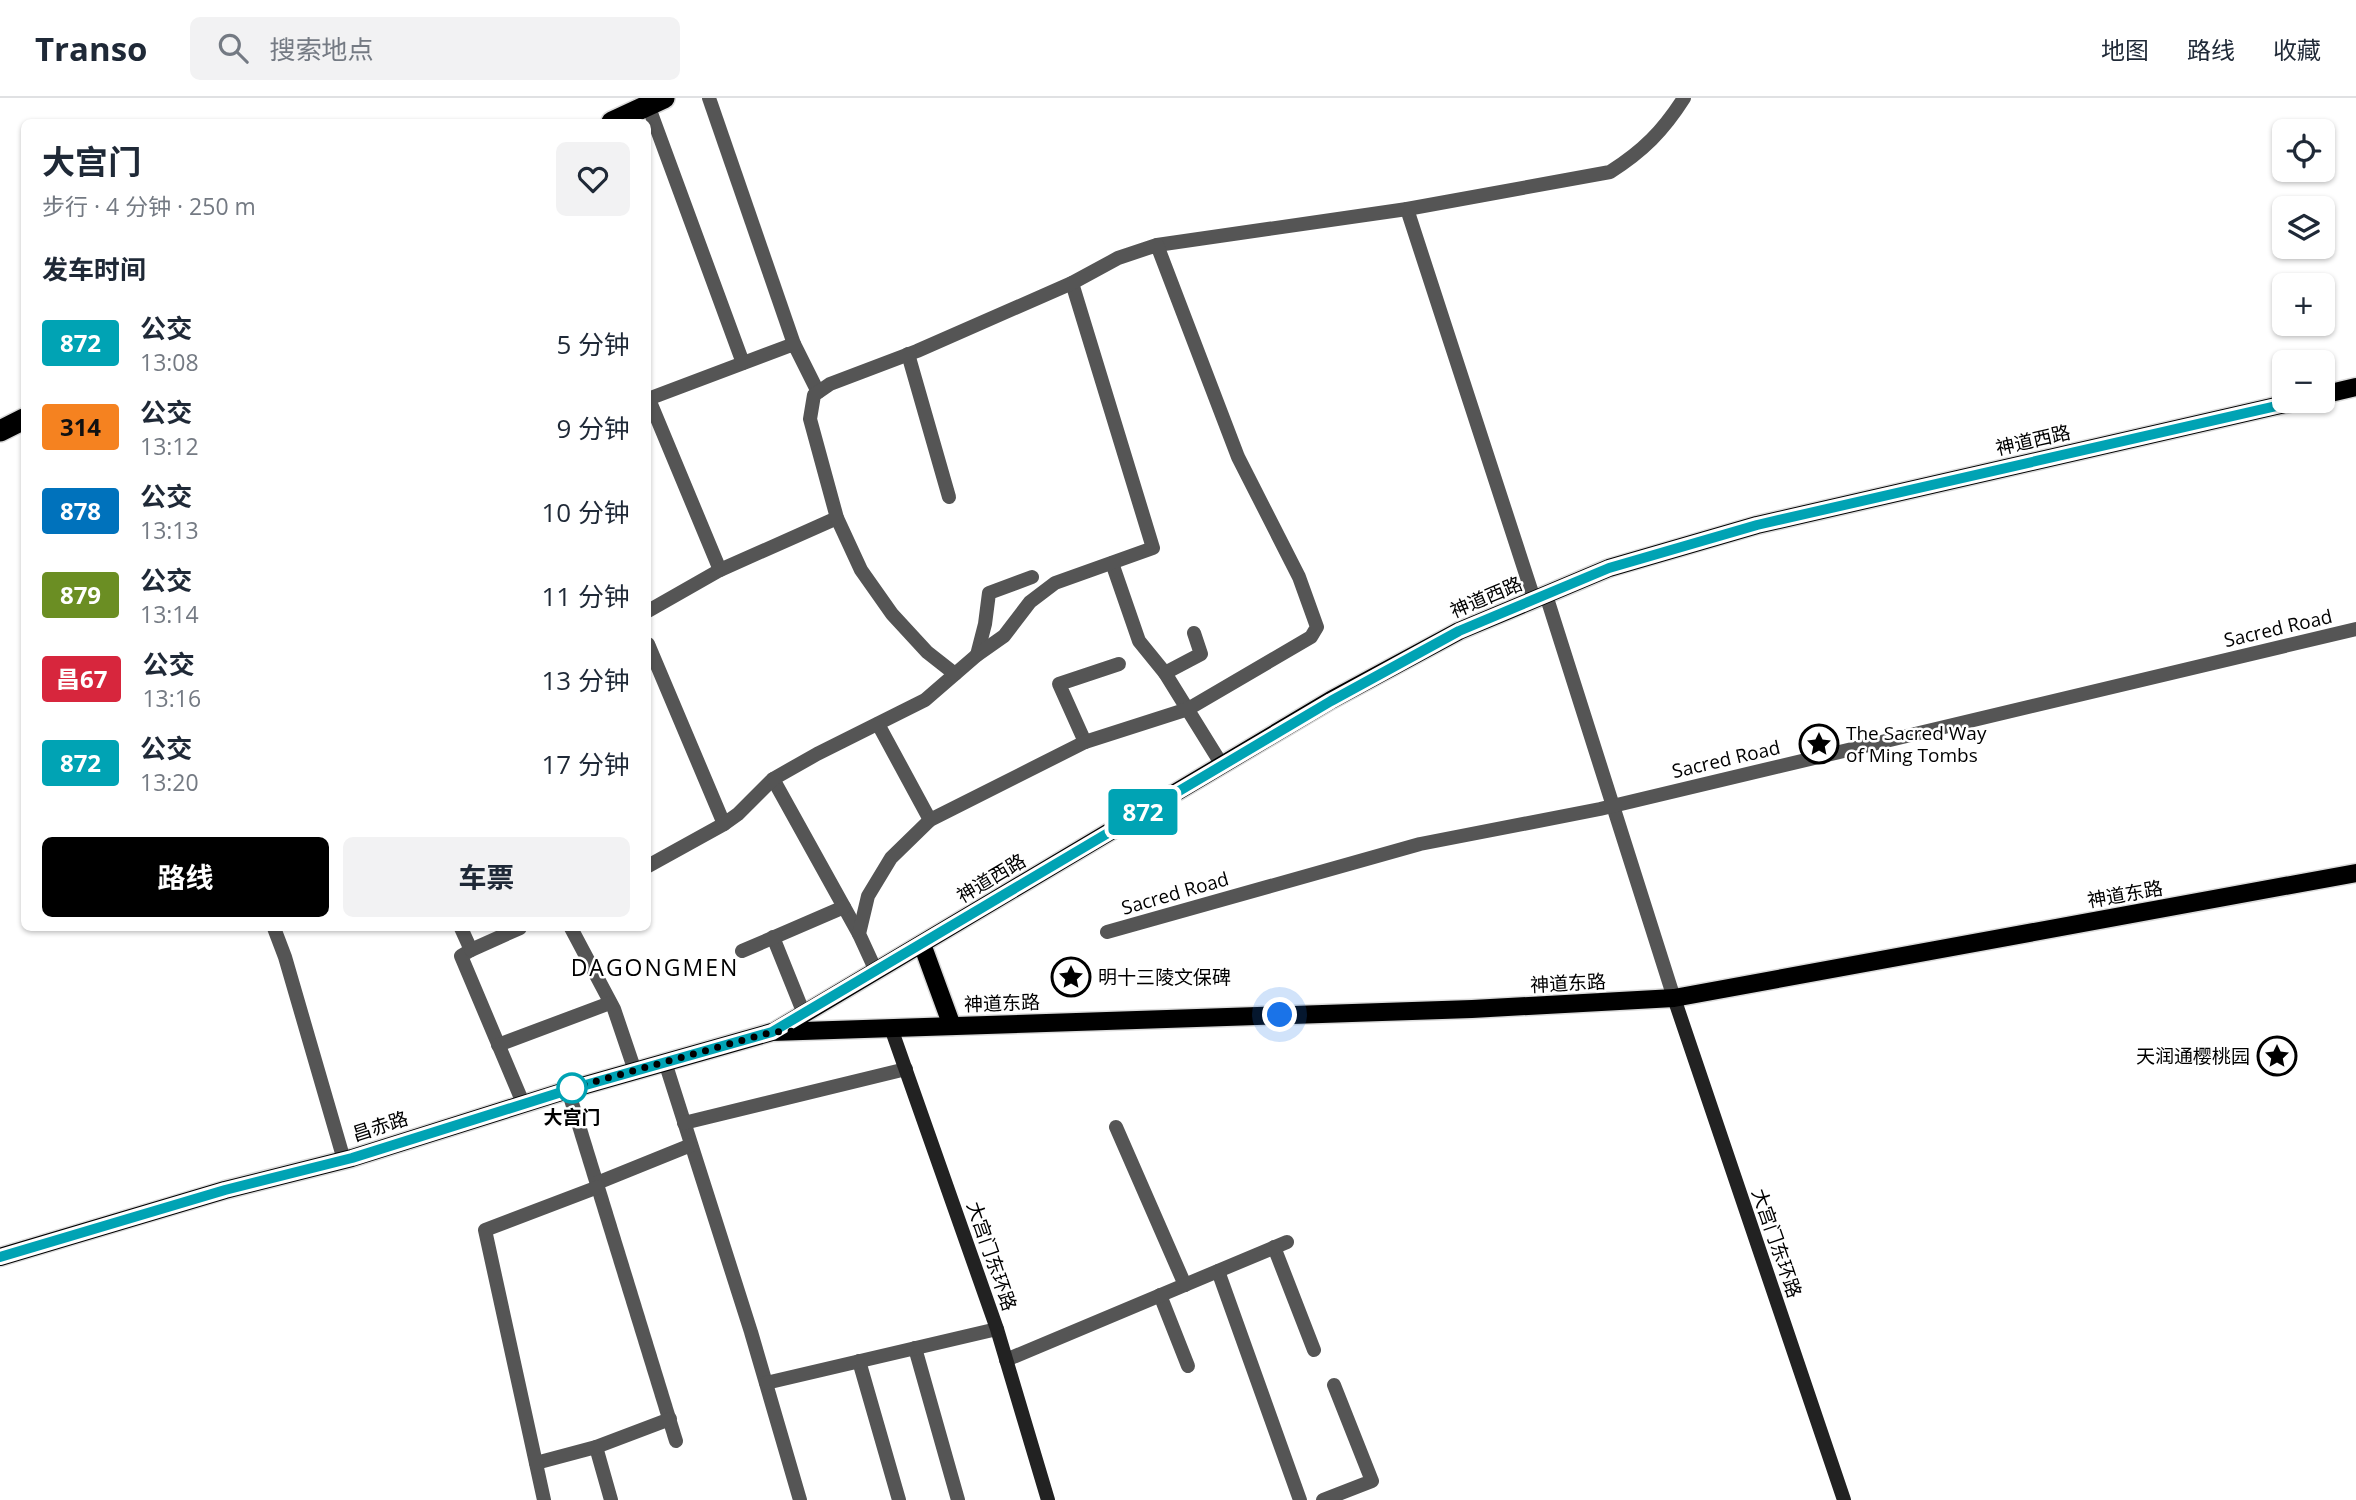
<!DOCTYPE html>
<html lang="zh">
<head>
<meta charset="utf-8">
<style>
  :root { --surface:#fff; --page:#f2f2f3; --text:#1f2937; --muted:#747a83; --line:#e0e1e3; --accent:#000 }
  body { margin:0; font-family:"Open Sans","Noto Sans SC",sans-serif; background:var(--page); color:var(--text); height:100vh; display:flex; flex-direction:column; font-size:26px; white-space:nowrap }
  * { box-sizing:border-box; margin:0 }
  p { font-size:23px; color:var(--muted) }
  .icon { flex:none; width:38px; height:38px; fill:none; stroke:currentColor; stroke-width:2; stroke-linecap:round; stroke-linejoin:round }
  .map { position:relative; flex:1; overflow:hidden }
  .side { position:absolute; left:21px; top:21px; width:630px; height:812px; display:flex; flex-direction:column; background:var(--surface); border-radius:10px; box-shadow:0 2px 5px #0004 }
  .side>* { flex:none }
  .badge { padding:0 14px; border-radius:5px; font-size:24px; line-height:46px }
  .buttons { position:absolute; left:2272px; top:21px; display:grid; gap:14px }
  .buttons a { display:grid; place-items:center; width:63px; height:63px; border-radius:10px; background:var(--surface); box-shadow:0 2px 5px #0004; font-size:35px }
  .you { position:absolute; width:35px; height:35px; margin:-18px; border:5px solid #fff; border-radius:50%; background:#1a73e8; box-shadow:0 0 0 10px #1a73e833 }
  .map>.badge { position:absolute; translate:-50% -50%; box-shadow:0 0 0 4px #fff }
  h2 { padding:0 21px; font-size:26px; line-height:63px }
  .round { display:grid; place-items:center; flex:none; width:74px; height:74px; border-radius:10px; background:var(--page) }
  .head { display:flex; align-items:center; justify-content:space-between; height:119px; padding:0 21px }
  h1 { font-size:33px; font-weight:700; line-height:52px }
  .button { display:flex; gap:14px; margin-top:auto; padding:14px 21px }
  .button a { flex:1; height:80px; border-radius:10px; background:var(--accent); color:#fff; font-size:28px; font-weight:700; line-height:80px; text-align:center }
  .button a+a { background:var(--page); color:var(--text) }
  ul { padding:0; list-style:none }
  li { display:flex; align-items:center; gap:21px; height:84px; padding:0 21px }
  li div { flex:1 }
  li b { display:block; font-size:26px }
  li em { font-style:normal }
  li .badge { min-width:77px; font-weight:700; text-align:center }
  header { display:flex; align-items:center; gap:42px; box-sizing:border-box; height:98px; padding:0 35px; background:var(--surface); border-bottom:2px solid var(--line) }
  header strong { font-size:33px }
  nav { display:flex; gap:38px; margin-inline-start:auto; font-size:24px }
  .search { width:490px; height:63px; background:var(--page); display:flex; align-items:center; gap:18px; box-sizing:border-box; padding:0 24px; border-radius:10px; color:var(--muted); font-size:26px }
  .map>svg:first-child { display:block }
  .lines { fill:none; stroke-linecap:round; stroke-linejoin:round }
  .primary-casing { stroke:#dbdbdb; stroke-width:21 }
  .highway-casing { stroke:#dbdbdb; stroke-width:24 }
  .street { stroke:#555; stroke-width:14 }
  .secondary { stroke:#222; stroke-width:14 }
  .primary { stroke:#000; stroke-width:18 }
  .highway { stroke:#000; stroke-width:21 }
  .line-casing { stroke:#fff; stroke-width:16 }
  .line { stroke:#00a3b4; stroke-width:10 }
  .walk { stroke:#000; stroke-width:7; stroke-dasharray:0 12.6 }
  .stop-dot { fill:#fff; stroke:#00a3b4; stroke-width:3.5 }
  .labels { text-anchor:middle; stroke-width:5; stroke-linejoin:round; paint-order:stroke }
  .street-label { font-size:19px; fill:#000; stroke:#fff }
  .poi-label { font-size:19px; fill:#000; stroke:#fff; text-anchor:start }
  .stop-label { font-size:19px; font-weight:bold; fill:#000; stroke:#fff }
  .quarter-label { font-size:23px; letter-spacing:2px; fill:#000; stroke:#fff }
</style>
</head>
<body>
<header>
<strong>Transo</strong>
<div class="search"><svg class="icon" aria-label="search" viewBox="0 0 24 24"><circle cx="10" cy="10" r="6"/><path d="M15 15l6 6"/></svg>搜索地点</div>
<nav><a>地图</a><a>路线</a><a>收藏</a></nav>
</header>
<div class="map">
<svg width="2356" height="1402" viewBox="0 0 2356 1402">
  <rect width="100%" height="100%" fill="#fff"/>
  <g class="lines">
    <defs>
      <g id="primary">
        <polyline points="2322,297 2356,289"/>
        <polyline points="922,846 952,928"/>
        <polyline points="775,933 1331,602 1459,533 1552,494 1609,470 1757,427 2298,303"/>
        <polyline points="0,1159 225,1092 352,1060 568,992 772,934 1472,911 1674,900 2356,775"/>
      </g>
      <g id="highway">
        <polyline points="612,24 664,0"/>
        <polyline points="0,333 24,321"/>
      </g>
    </defs>
    <use href="#primary" class="primary-casing"/>
    <use href="#highway" class="highway-casing"/>
    <g class="street">
      <polyline points="709,0 794,246"/>
      <polyline points="648,7 743,265"/>
      <polyline points="1407,111 1534,501"/>
      <path d="M1157,147L1407,111L1610,74C1643,53 1663,33 1684,0"/>
      <polyline points="908,256 949,399"/>
      <polyline points="648,299 720,472"/>
      <polyline points="648,301 794,246 818,294"/>
      <polyline points="1112,465 1139,543 1165,575"/>
      <polyline points="1546,497 1674,900"/>
      <polyline points="648,513 720,472 837,420"/>
      <polyline points="1194,535 1201,556 1165,575 1222,667"/>
      <polyline points="648,546 724,726"/>
      <polyline points="977,557 985,526 989,495 1032,479"/>
      <polyline points="878,626 930,722"/>
      <polyline points="1085,644 1059,586 1119,566"/>
      <polyline points="773,681 859,836"/>
      <polyline points="648,768 724,726 738,716 773,681 817,656 925,602 977,557 1004,538 1030,504 1055,485 1153,450 1072,185"/>
      <polyline points="274,830 285,859 344,1062"/>
      <polyline points="461,830 471,852 461,858 523,1005"/>
      <polyline points="571,830 614,911 635,973"/>
      <polyline points="1107,834 1420,746 1600,711 2356,531"/>
      <polyline points="773,839 804,916"/>
      <polyline points="471,852 520,830"/>
      <polyline points="742,853 844,809"/>
      <polyline points="876,873 859,836 868,798 891,760 930,722 1085,644 1188,611 1311,539 1317,529 1299,479 1238,359 1157,147 1118,160 1072,185 917,253 830,286 814,297 810,321 837,420 861,472 892,516 927,554 955,576"/>
      <polyline points="498,947 610,905"/>
      <polyline points="665,964 751,1234 800,1402"/>
      <polyline points="568,992 676,1343"/>
      <polyline points="684,1025 906,971"/>
      <polyline points="1116,1029 1185,1187"/>
      <polyline points="597,1085 691,1047"/>
      <polyline points="1274,1149 1314,1252"/>
      <polyline points="1218,1173 1300,1402"/>
      <polyline points="1160,1197 1188,1268"/>
      <polyline points="915,1250 958,1402"/>
      <polyline points="1006,1262 1287,1144"/>
      <polyline points="859,1263 899,1402"/>
      <polyline points="766,1285 997,1231"/>
      <polyline points="596,1349 611,1402"/>
      <polyline points="536,1365 596,1349 670,1321"/>
      <polyline points="544,1402 485,1132 598,1089"/>
      <polyline points="1323,1402 1372,1383 1334,1287"/>
    </g>
    <g class="secondary">
      <polyline points="1674,900 1844,1402"/>
      <polyline points="891,930 997,1231 1048,1402"/>
    </g>
    <use href="#primary" class="primary"/>
    <use href="#highway" class="highway"/>
  </g>
  <g class="lines">
    <defs>
      <polyline id="line" points="0,1159 225,1092 352,1060 568,992 772,934 1331,603 1459,533 1609,470 1757,427 2298,303"/>
    </defs>
    <use href="#line" class="line-casing"/>
    <use href="#line" class="line"/>
    <polyline class="walk" points="572,990 772,934 1280,917"/>
  </g>
  <defs>
    <symbol id="sight-ring" viewBox="-11 -11 22 22"><circle r="9.5" fill="#fff" stroke="#000" stroke-width="1.5"/><path d="M0-6L1.8-2.2L6-1.7L2.9 1.2L3.7 5.4L0 3.3L-3.7 5.4L-2.9 1.2L-6-1.7L-1.8-2.2Z" fill="#000"/></symbol>
  </defs>
  <g fill-rule="evenodd">
    <use href="#sight-ring" x="1797" y="624" width="44" height="44"/>
    <use href="#sight-ring" x="1049" y="857" width="44" height="44"/>
    <use href="#sight-ring" x="2255" y="936" width="44" height="44"/>
  </g>
  <circle class="stop-dot" cx="572" cy="990" r="14"/>
  <g class="labels">
    <g class="street-label">
      <text transform="translate(2033 342) rotate(-13)" y="7">神道西路</text>
      <text transform="translate(1486 499) rotate(-23)" y="7">神道西路</text>
      <text transform="translate(2278 530) rotate(-13)" y="7">Sacred Road</text>
      <text transform="translate(1726 661) rotate(-13)" y="7">Sacred Road</text>
      <text transform="translate(991 780) rotate(-31)" y="7">神道西路</text>
      <text transform="translate(1175 795) rotate(-16)" y="7">Sacred Road</text>
      <text transform="translate(2125 796) rotate(-10)" y="7">神道东路</text>
      <text transform="translate(1568 885) rotate(-3)" y="7">神道东路</text>
      <text transform="translate(1002 905) rotate(-2)" y="7">神道东路</text>
      <text transform="translate(380 1028) rotate(-18)" y="7">昌赤路</text>
      <text transform="translate(1777 1145) rotate(71)" y="7">大宫门东环路</text>
      <text transform="translate(992 1158) rotate(71)" y="7">大宫门东环路</text>
    </g>
    <g class="poi-label">
      <text x="1846" y="642">The Sacred Way<tspan x="1846" dy="22">of Ming Tombs</tspan></text>
      <text x="1098" y="886">明十三陵文保碑</text>
      <text x="2250" y="965" text-anchor="end">天润通樱桃园</text>
    </g>
    <g class="stop-label">
      <text x="572" y="1026">大宫门</text>
    </g>
    <g class="quarter-label">
      <text x="655" y="878">DAGONGMEN</text>
    </g>
  </g>
</svg>
<div class="buttons">
<a><svg class="icon" aria-label="locate" viewBox="0 0 24 24"><circle cx="12" cy="12" r="6"/><path d="M12 2v4M12 18v4M2 12h4M18 12h4"/></svg></a>
<a><svg class="icon" aria-label="layers" viewBox="0 0 24 24"><path d="M12 4l9 5-9 5-9-5zM3 14l9 5 9-5"/></svg></a>
<a>+</a>
<a>−</a>
</div>
<div class="you" style="left:1280px;top:917px"></div>
<b class="badge" style="left:1143px;top:714px;background:#00a3b4;color:#fff">872</b>
<section class="side">
<div class="head"><div><h1>大宫门</h1><p>步行 · 4 分钟 · 250 m</p></div><a class="round"><svg class="icon" aria-label="heart" viewBox="0 0 24 24"><path d="M12 20l-8-8c-3-5 5-10 8-4 3-6 11-1 8 4z"/></svg></a></div>
<h2>发车时间</h2>
<ul>
<li><span class="badge" style="background:#00a3b4;color:#fff">872</span><div><b>公交</b><p>13:08</p></div><em>5 分钟</em></li>
<li><span class="badge" style="background:#f58220;color:#111">314</span><div><b>公交</b><p>13:12</p></div><em>9 分钟</em></li>
<li><span class="badge" style="background:#0072bc;color:#fff">878</span><div><b>公交</b><p>13:13</p></div><em>10 分钟</em></li>
<li><span class="badge" style="background:#6b8e23;color:#fff">879</span><div><b>公交</b><p>13:14</p></div><em>11 分钟</em></li>
<li><span class="badge" style="background:#d7263d;color:#fff">昌67</span><div><b>公交</b><p>13:16</p></div><em>13 分钟</em></li>
<li><span class="badge" style="background:#00a3b4;color:#fff">872</span><div><b>公交</b><p>13:20</p></div><em>17 分钟</em></li>
</ul>
<div class="button"><a>路线</a><a>车票</a></div>
</section>
</div>
</body>
</html>
